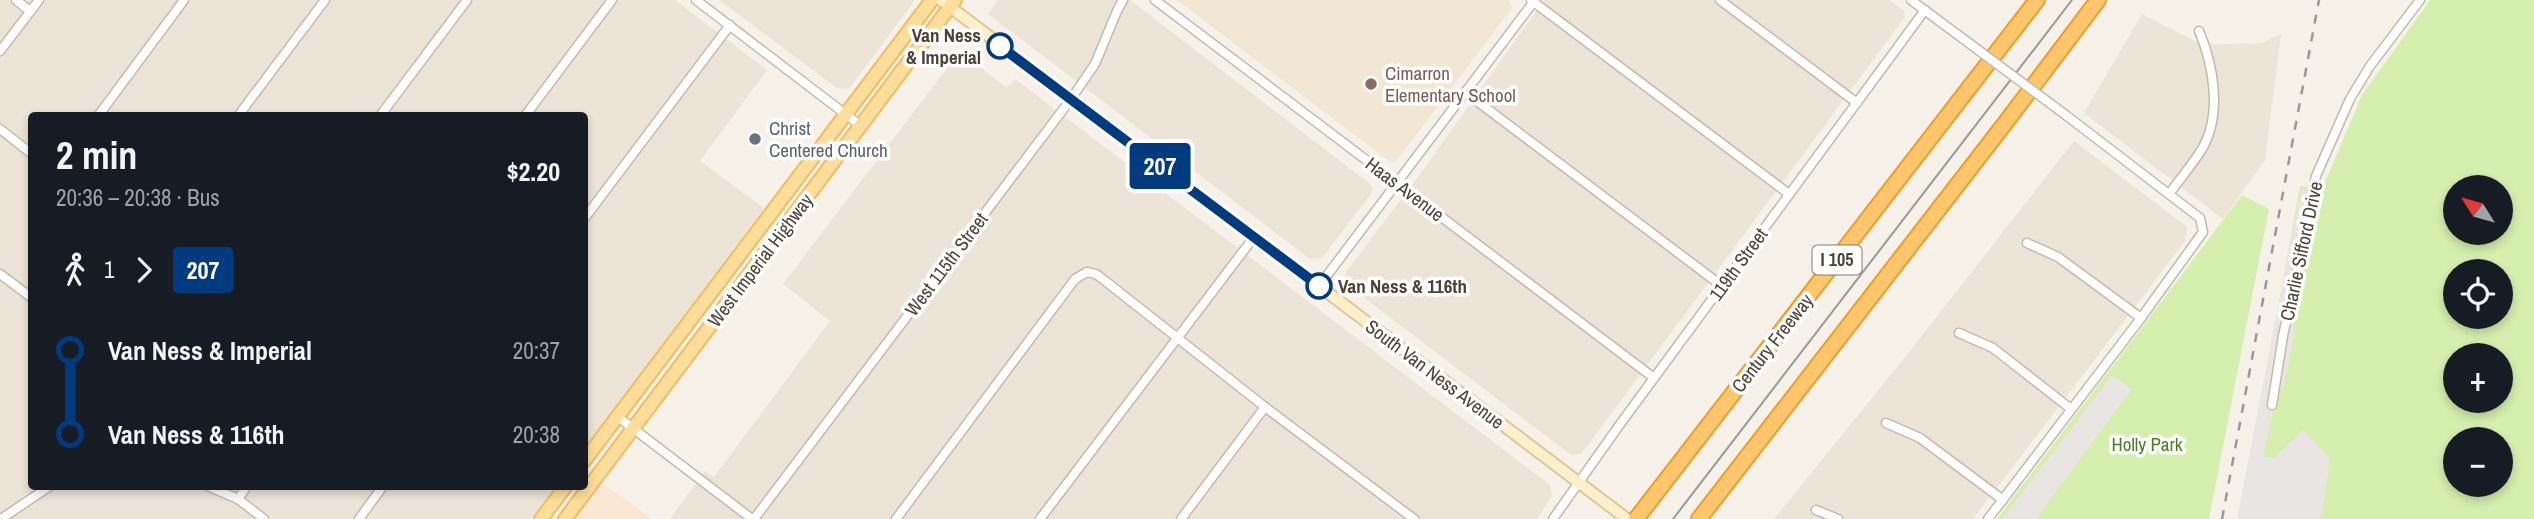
<!DOCTYPE html>
<html lang="en">
<head>
<meta charset="utf-8">
<style>
  :root { --surface:#171b24; --page:#20242c; --text:#f1f3f6; --muted:#9ea1a6 }
  body { margin:0; font-family:"Archivo Narrow",sans-serif; background:var(--page); color:var(--text); height:100vh; display:flex; flex-direction:column; font-size:26px; white-space:nowrap }
  * { box-sizing:border-box; margin:0 }
  p { font-size:23px; color:var(--muted) }
  .icon { flex:none; width:38px; height:38px; fill:none; stroke:currentColor; stroke-width:2; stroke-linecap:round; stroke-linejoin:round }
  .map { position:relative; flex:1; overflow:hidden }
  .panel { position:absolute; left:28px; top:112px; width:560px; height:378px; display:flex; flex-direction:column; background:var(--surface); border-radius:7px; box-shadow:0 4px 10px #0003 }
  .panel>* { flex:none }
  .badge { padding:0 14px; border-radius:5px; font-size:24px; line-height:46px }
  .needle { width:46px; rotate:307deg }
  .tools { position:absolute; left:2443px; top:175px; display:grid; gap:14px }
  .tools a { display:grid; place-items:center; width:70px; height:70px; border-radius:50%; background:var(--surface); box-shadow:0 4px 10px #0003; font-size:35px }
  .map>.badge { position:absolute; translate:-50% -50%; box-shadow:0 0 0 4px #fff }
  .legs { display:flex; align-items:center; gap:10px; height:77px; padding:0 28px; font-size:23px }
  .legs p { margin-inline-start:auto }
  .head { display:flex; align-items:center; justify-content:space-between; height:119px; padding:0 28px }
  h1 { font-size:38px; font-weight:700; line-height:52px }
  ul { padding:0 28px; list-style:none }
  li { display:flex; align-items:center; gap:24px; height:84px; font-size:26px }
  li i { display:grid; place-items:center; width:10px; height:100%; margin:0 9px; background:currentColor }
  li i::after { content:''; width:18px; height:18px; margin:-9px; border:5px solid; border-radius:50%; background:var(--surface) }
  li p { margin-inline-start:auto }
  li:first-child i { background:linear-gradient(#0000 50%,currentColor 0) }
  li:last-child i { background:linear-gradient(currentColor 50%,#0000 0) }
  .map>svg:first-child { display:block }
  .residential { fill:#ebe4d7 }
  .commercial { fill:#fae8d4 }
  .education { fill:#f1e7d3 }
  .green { fill:#d5efaf; fill-rule:evenodd }
  .parking { fill:#e8e5e2 }
  .lines { fill:none; stroke-linecap:round; stroke-linejoin:round }
  .minor-casing { stroke:#c3baab; stroke-width:11 }
  .secondary-casing { stroke:#dec797; stroke-width:14 }
  .primary-casing { stroke:#f1bd5d; stroke-width:16 }
  .motorway-casing { stroke:#ef9d2c; stroke-width:18 }
  .minor { stroke:#fff; stroke-width:8 }
  .secondary { stroke:#fff0cb; stroke-width:10 }
  .primary { stroke:#ffdd9a; stroke-width:12 }
  .motorway { stroke:#ffc66c; stroke-width:14 }
  .tram { stroke:#999; stroke-width:2 }
  .rail { stroke:#999; stroke-width:2.5; stroke-dasharray:9 9; stroke-linecap:butt }
  .minor-bridge-casing { stroke:#c3baab; stroke-width:11; stroke-linecap:butt }
  .minor-bridge { stroke:#fff; stroke-width:8 }
  .line-1-casing { stroke:#fff; stroke-width:16 }
  .line-1 { stroke:#003b80; stroke-width:10 }
  .stop-1-dot { fill:#fff; stroke:#003b80; stroke-width:3.5 }
  .education-dot { fill:#8d6e63; stroke:#fff; stroke-width:2.5 }
  .worship-dot { fill:#6b7280; stroke:#fff; stroke-width:2.5 }
  .labels { text-anchor:middle; stroke-width:7; stroke-linejoin:round; paint-order:stroke }
  .shield { fill:#fff; stroke:#827b73; stroke-width:2 }
  .shield-label { font-size:18px; font-weight:bold; fill:#4c4237 }
  .stop-label { font-size:19px; font-weight:bold; fill:#4c4237; stroke:#fff; text-anchor:end }
  .education-label { font-size:19px; fill:#785e54; stroke:#fff; text-anchor:start }
  .worship-label { font-size:19px; fill:#5b616d; stroke:#fff; text-anchor:start }
  .street-label { font-size:19px; fill:#4c4237; stroke:#fff }
  .park-label { font-size:19px; fill:#4a7f21; stroke:#fff }
</style>
</head>
<body>
<div class="map">
<svg width="2534" height="519" viewBox="0 0 2534 519">
  <rect width="100%" height="100%" fill="#f6f2ea"/>
  <g class="residential">
    <polygon points="0,0 675,0 767,70 700,161 764,208 585,447 584,116 32,116 32,486 555,487 531,519 0,519"/>
    <polygon points="719,0 915,0 849,89 837,88"/>
    <polygon points="995,0 1130,0 1370,184 1373,189 1371,194 1323,257 1310,259 988,14 997,2"/>
    <polygon points="1544,0 1890,0 1904,11 1905,17 1582,453 1578,455 1571,455 1346,284 1345,278 1346,272 1418,177"/>
    <polygon points="2142,14 2202,45 2261,43 2281,34 2265,160 2223,219 2084,113"/>
    <polygon points="963,54 1007,88 1015,79 1550,485 1552,496 1537,519 670,519 705,471 714,477 830,321 783,284 951,63"/>
    <polygon points="2074,141 2187,227 2185,241 1973,519 1774,519 1906,356"/>
  </g>
  <polygon class="commercial" points="597,479 652,519 568,519"/>
  <polygon class="education" points="1177,0 1509,0 1512,8 1397,160 1394,162 1389,161"/>
  <g class="green">
    <path d="M2430,0H2534V519H2240L2300,186L2323,187L2362,95ZM2455,187H2501V233H2455ZM2455,271H2501V317H2455ZM2455,355H2501V401H2455ZM2455,439H2501V485H2455Z"/>
    <polygon points="2242,195 2269,209 2209,519 1997,519"/>
  </g>
  <g class="parking">
    <polygon points="2301,189 2316,192 2293,325 2295,331 2284,388 2278,388 2263,457 2274,458 2303,430 2329,458 2329,469 2321,519 2237,519"/>
    <polygon points="2112,375 2132,389 2036,519 2002,519"/>
  </g>
  <g class="lines">
    <defs>
      <g id="minor">
        <polyline points="16,0 30,11"/>
        <polyline points="696,0 861,126"/>
        <polyline points="1155,0 1654,378"/>
        <polyline points="1531,0 1789,194"/>
        <polyline points="1720,0 1857,103"/>
        <polyline points="1911,0 1950,29"/>
        <polyline points="0,51 39,0"/>
        <polyline points="1465,92 1722,286"/>
        <polyline points="98,116 184,0"/>
        <polyline points="238,116 325,0"/>
        <polyline points="380,116 467,0"/>
        <polyline points="525,116 612,0"/>
        <polyline points="0,129 32,154"/>
        <path d="M2169,194C2180,179 2192,165 2202,149C2222,115 2214,66 2199,31"/>
        <polyline points="584,219 730,25"/>
        <polyline points="2027,243 2058,257 2141,318"/>
        <polyline points="0,274 32,298"/>
        <polyline points="1319,286 1535,0"/>
        <polyline points="1959,333 1993,348 2071,409"/>
        <polyline points="2272,405 2283,336 2316,176 2350,99 2370,66 2420,0"/>
        <polyline points="618,417 752,519"/>
        <polyline points="1886,423 1920,438 2003,500"/>
        <polyline points="208,486 238,499 264,519"/>
        <polyline points="238,499 247,486"/>
        <polyline points="1816,510 1838,519"/>
        <polyline points="1,519 50,486"/>
        <polyline points="359,519 383,486"/>
        <polyline points="754,519 1071,99 1095,64 1117,11 1123,0"/>
        <polyline points="896,519 1075,279 1087,272 1096,274 1104,280 1265,407 1414,519"/>
        <polyline points="1040,519 1254,237"/>
        <polyline points="1181,519 1265,407"/>
        <polyline points="1553,519 1618,427 1925,10"/>
        <polyline points="1988,519 2141,318 2203,232 2200,218 2067,116"/>
      </g>
      <polyline id="secondary" points="941,0 1627,519"/>
      <g id="primary">
        <polyline points="584,461 932,0"/>
        <polyline points="541,519 566,486"/>
        <polyline points="565,519 955,0"/>
      </g>
      <g id="motorway">
        <polyline points="1636,519 2037,0"/>
        <polyline points="1699,519 2006,122 2098,0"/>
      </g>
    </defs>
    <use href="#minor" class="minor-casing"/>
    <use href="#secondary" class="secondary-casing"/>
    <use href="#primary" class="primary-casing"/>
    <use href="#motorway" class="motorway-casing"/>
    <use href="#minor" class="minor"/>
    <use href="#secondary" class="secondary"/>
    <use href="#primary" class="primary"/>
    <use href="#motorway" class="motorway"/>
    <polyline class="tram" points="1673,519 2072,0"/>
    <polyline class="rail" points="2222,519 2319,0"/>
    <defs>
      <polyline id="minor-bridge" points="1950,29 2067,116"/>
    </defs>
    <use href="#minor-bridge" class="minor-bridge-casing"/>
    <use href="#minor-bridge" class="minor-bridge"/>
  </g>
  <g class="lines">
    <defs>
      <polyline id="line-1" points="1000,46 1319,286"/>
    </defs>
    <use href="#line-1" class="line-1-casing"/>
    <use href="#line-1" class="line-1"/>
  </g>
  <g class="stop-1-dot">
    <circle cx="1000" cy="46" r="12"/>
    <circle cx="1319" cy="286" r="12"/>
  </g>
  <circle class="education-dot" cx="1371" cy="84" r="7"/>
  <circle class="worship-dot" cx="755" cy="139" r="7"/>
  <g class="labels">
    <rect class="shield" x="1812.5" y="245.5" width="49" height="29" rx="5"/>
    <g class="shield-label">
      <text x="1837" y="266">I 105</text>
    </g>
    <g class="stop-label">
      <text x="981" y="42">Van Ness<tspan x="981" dy="22">&amp; Imperial</tspan></text>
      <text x="1338" y="293" text-anchor="start">Van Ness &amp; 116th</text>
    </g>
    <g class="education-label">
      <text x="1385" y="80">Cimarron<tspan x="1385" dy="22">Elementary School</tspan></text>
    </g>
    <g class="worship-label">
      <text x="769" y="135">Christ<tspan x="769" dy="22">Centered Church</tspan></text>
    </g>
    <g class="street-label">
      <text transform="translate(1405 189) rotate(37)" y="7">Haas Avenue</text>
      <text transform="translate(2301 251) rotate(-78)" y="7">Charlie Sifford Drive</text>
      <text transform="translate(760 260) rotate(-53)" y="7">West Imperial Highway</text>
      <text transform="translate(946 264) rotate(-53)" y="7">West 115th Street</text>
      <text transform="translate(1738 264) rotate(-54)" y="7">119th Street</text>
      <text transform="translate(1772 343) rotate(-52)" y="7">Century Freeway</text>
      <text transform="translate(1435 374) rotate(37)" y="7">South Van Ness Avenue</text>
    </g>
    <g class="park-label">
      <text x="2147" y="451">Holly Park</text>
    </g>
  </g>
</svg>
<div class="tools">
<a><svg class="needle" viewBox="-14 -14 28 28"><path d="M0-13l5 13h-10z" fill="#e53935"/><path d="M0 13l5-13h-10z" fill="#9ea1a6"/></svg></a>
<a><svg class="icon" aria-label="locate" viewBox="0 0 24 24"><circle cx="12" cy="12" r="6"/><path d="M12 2v4M12 18v4M2 12h4M18 12h4"/></svg></a>
<a>+</a>
<a>−</a>
</div>
<b class="badge" style="left:1160px;top:166px;background:#003b80;color:#fff">207</b>
<section class="panel">
<div class="head"><div><h1>2 min</h1><p>20:36 – 20:38 · Bus</p></div><b>$2.20</b></div>
<div class="legs"><svg class="icon" aria-label="walk" viewBox="0 0 24 24"><circle cx="13" cy="4" r="2"/><path d="M13 8l-2 6 4 7M11 14l-3 7M7 12l3-4h3l4 4"/></svg>1<svg class="icon" aria-label="forward" viewBox="0 0 24 24"><path d="M9 5l7 7-7 7"/></svg><b class="badge" style="background:#003b80;color:#fff">207</b></div>
<ul>
<li><i style="color:#003b80"></i><b>Van Ness &amp; Imperial</b><p>20:37</p></li>
<li><i style="color:#003b80"></i><b>Van Ness &amp; 116th</b><p>20:38</p></li>
</ul>
</section>
</div>
</body>
</html>
